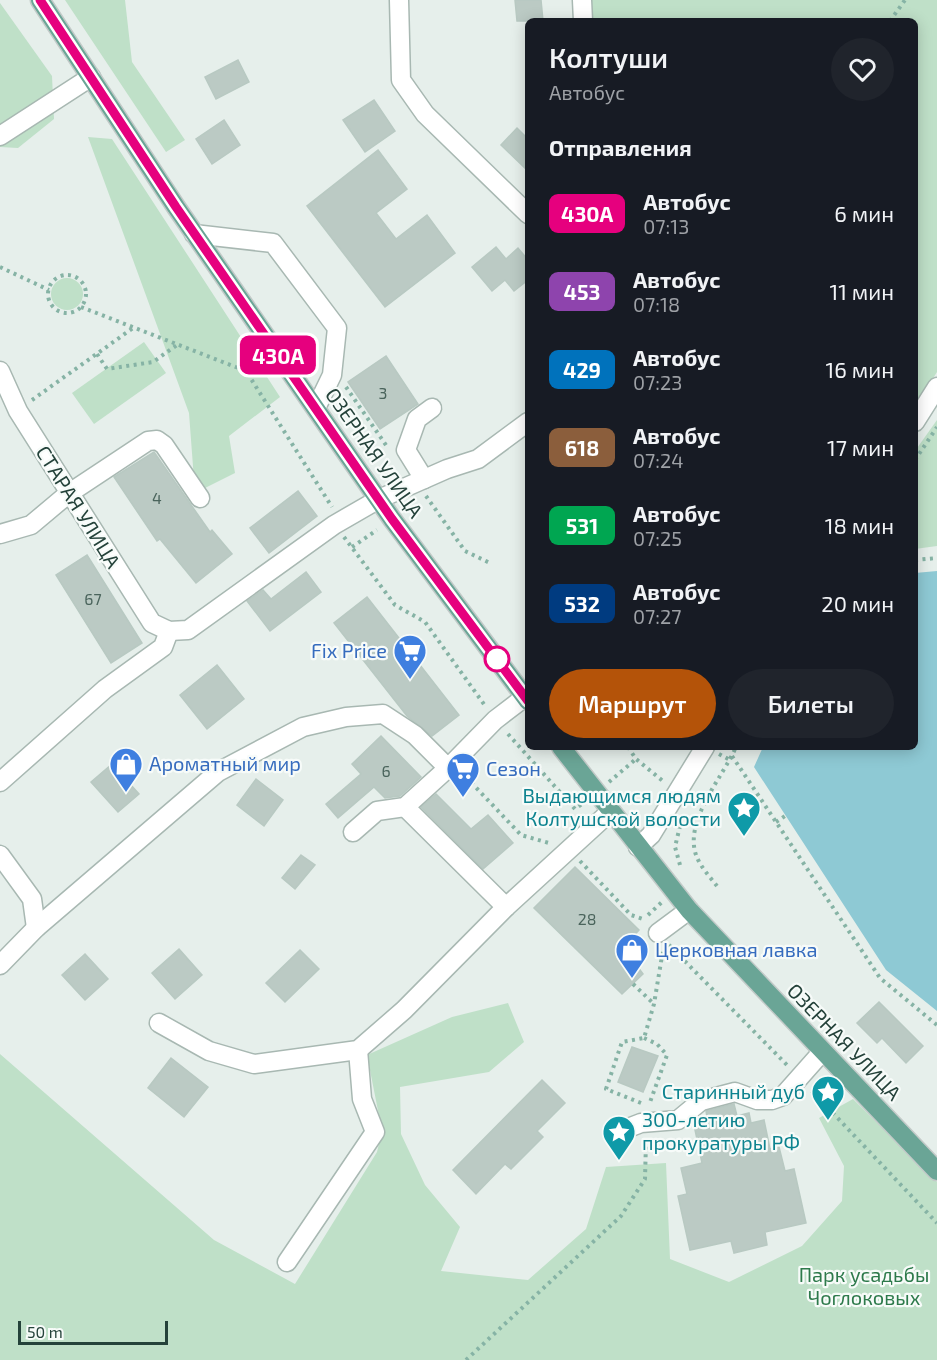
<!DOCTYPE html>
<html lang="ru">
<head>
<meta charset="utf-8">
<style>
  :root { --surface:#171b24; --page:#20242c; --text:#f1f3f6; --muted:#9ea1a6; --accent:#b45309 }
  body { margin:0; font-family:"Exo 2",sans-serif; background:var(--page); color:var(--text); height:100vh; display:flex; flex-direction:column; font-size:22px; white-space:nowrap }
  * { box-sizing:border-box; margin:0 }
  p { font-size:20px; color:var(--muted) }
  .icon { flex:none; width:33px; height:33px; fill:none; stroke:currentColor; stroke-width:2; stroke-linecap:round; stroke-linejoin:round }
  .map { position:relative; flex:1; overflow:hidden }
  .panel { position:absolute; left:525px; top:18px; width:393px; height:732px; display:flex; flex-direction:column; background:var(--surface); border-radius:9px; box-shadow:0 3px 15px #0003 }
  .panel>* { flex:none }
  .badge { padding:0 12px; border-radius:9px; font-size:21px; line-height:39px }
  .scale { position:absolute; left:18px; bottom:15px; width:150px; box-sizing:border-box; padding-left:6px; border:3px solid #24423a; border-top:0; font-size:16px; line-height:21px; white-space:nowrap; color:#24423a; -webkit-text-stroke:4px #f7fbf9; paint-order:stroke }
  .map>.badge { position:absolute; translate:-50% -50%; box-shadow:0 0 0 3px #fff }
  h2 { padding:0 24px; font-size:22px; line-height:54px }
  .round { display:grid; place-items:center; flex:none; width:63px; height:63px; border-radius:32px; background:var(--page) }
  .headline { display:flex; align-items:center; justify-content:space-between; height:102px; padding:0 24px }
  h1 { font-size:28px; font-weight:600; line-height:45px }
  .primary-button { display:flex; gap:12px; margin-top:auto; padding:12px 24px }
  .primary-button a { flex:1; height:69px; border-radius:36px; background:var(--accent); color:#fff; font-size:24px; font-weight:600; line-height:69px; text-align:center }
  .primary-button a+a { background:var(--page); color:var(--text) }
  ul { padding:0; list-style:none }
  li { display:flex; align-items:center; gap:18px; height:78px; padding:0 24px }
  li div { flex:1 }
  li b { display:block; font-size:22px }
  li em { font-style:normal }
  li .badge { min-width:66px; font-weight:700; text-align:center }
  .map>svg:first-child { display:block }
  .green { fill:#bfe0c8 }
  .water { fill:#8ec9d4 }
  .building { fill:#bbcac4; stroke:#b8c9c2; stroke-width:1.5 }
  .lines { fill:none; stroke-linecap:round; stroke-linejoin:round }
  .minor-casing { stroke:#a8b8b2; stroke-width:21 }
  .major-casing { stroke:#c2cac8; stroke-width:21 }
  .path { stroke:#86b3a5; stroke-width:4; stroke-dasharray:3 4.5; stroke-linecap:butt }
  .minor { stroke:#fff; stroke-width:18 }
  .major { stroke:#6aa596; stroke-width:18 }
  .line-casing { stroke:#fff; stroke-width:14 }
  .line { stroke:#e6007e; stroke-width:9 }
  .stop-dot { fill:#fff; stroke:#e6007e; stroke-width:3 }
  .labels { text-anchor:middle; stroke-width:4.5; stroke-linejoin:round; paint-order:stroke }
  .number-label { font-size:16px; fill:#4a645c }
  .street-label { font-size:20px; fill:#24423a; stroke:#f7fbf9 }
  .shop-label { font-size:20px; fill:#366cbe; stroke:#f7fbf9; text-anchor:start }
  .culture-label { font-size:20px; fill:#0d838f; stroke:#f7fbf9; text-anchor:end }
  .park-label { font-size:20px; fill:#2d7a4b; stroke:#f7fbf9 }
</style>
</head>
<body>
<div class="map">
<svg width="937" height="1360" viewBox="0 0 937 1360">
  <rect width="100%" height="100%" fill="#e6efeb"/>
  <g class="green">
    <polygon points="65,0 125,0 132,62 185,140 166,152"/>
    <polygon points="589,0 937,0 937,372 915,407 915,21 591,21"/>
    <polygon points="0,3 52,76 54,119 18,148 0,147"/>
    <polygon points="88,137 112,139 280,397 229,436 235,473 195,493 189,413"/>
    <circle cx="67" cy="294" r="16"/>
    <polygon points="144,342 166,373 94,424 72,393"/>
    <polygon points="937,420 937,546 915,549 915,451"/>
    <polygon points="508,1003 524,1042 489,1072 400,1087 401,1134 425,1185 460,1227 441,1271 528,1280 586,1229 606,1167 666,1163 670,1259 729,1282 802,1246 842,1201 844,1166 819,1118 853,1099 937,1182 937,1360 0,1360 0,1054 214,1240 295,1284 377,1152 382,1131 367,1055 452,1017"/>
  </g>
  <polygon class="water" points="937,571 937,1011 886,970 754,767 763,747 915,747 915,573"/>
  <g class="building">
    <polygon points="515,0 541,0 543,21 517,21"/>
    <polygon points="238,60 249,82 216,99 205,77"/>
    <polygon points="374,100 395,131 365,152 343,120"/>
    <polygon points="224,120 240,145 212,164 196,139"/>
    <polygon points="517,128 528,139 528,171 501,145"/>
    <polygon points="378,150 407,189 376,213 396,239 427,215 455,253 385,307 307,206"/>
    <polygon points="496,247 506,259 518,248 528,260 528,280 514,291 505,280 492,291 472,267"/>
    <polygon points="386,356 418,404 380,429 348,382"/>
    <polygon points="154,452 210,532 212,530 232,554 196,583 160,539 157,541 114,477"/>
    <polygon points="298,491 317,516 269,553 250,528"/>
    <polygon points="87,555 142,643 111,663 56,575"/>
    <polygon points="306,572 321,592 270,631 247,601 263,590 271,599"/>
    <polygon points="367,597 459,715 432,736 407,716 334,623"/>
    <polygon points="217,665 244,699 207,729 180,695"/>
    <polygon points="381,736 421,777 400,796 385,798 374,787 338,818 326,804 361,774 352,764"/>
    <polygon points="112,764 139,794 118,812 91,782"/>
    <polygon points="256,779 283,800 264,826 237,805"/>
    <polygon points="436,794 471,829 488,815 513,843 483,869 421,807"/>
    <polygon points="301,855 315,865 295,889 282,878"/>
    <polygon points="575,867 639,930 623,947 643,974 622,994 534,908"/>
    <polygon points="179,949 202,975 175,999 152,973"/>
    <polygon points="300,950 319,969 285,1002 266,983"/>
    <polygon points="85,954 108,979 85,1000 62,975"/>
    <polygon points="879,1002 923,1046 906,1063 882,1038 877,1043 857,1023"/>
    <polygon points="632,1047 658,1056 643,1092 618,1082"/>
    <polygon points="171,1058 208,1087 184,1117 148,1088"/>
    <polygon points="542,1080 565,1103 537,1131 543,1137 511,1169 505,1164 476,1194 453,1170"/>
    <polygon points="734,1104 737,1116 749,1113 751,1123 764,1120 770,1149 779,1147 785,1171 794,1169 806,1223 765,1232 767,1245 734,1253 731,1241 690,1250 678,1196 687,1194 681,1168 702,1163 694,1125 708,1122 706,1111"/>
  </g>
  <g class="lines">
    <defs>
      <g id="minor">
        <polyline points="399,0 401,80 425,114 528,214"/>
        <polyline points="582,0 583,21"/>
        <polyline points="0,136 91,77"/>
        <polyline points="194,234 273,243 337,328 332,375 316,408"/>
        <polyline points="0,371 18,411 152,623 169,631 188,630 334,525 379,499 447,469 478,459 528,422"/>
        <polyline points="915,422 937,387"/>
        <polyline points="424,479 406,450 417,419 432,408"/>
        <polyline points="0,534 31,525 68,494 148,441 157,440 164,445 200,498"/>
        <polyline points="0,782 105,689 163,647 169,631"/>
        <polyline points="405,807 506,907"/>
        <polyline points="353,832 377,811 405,807 448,768"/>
        <polyline points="638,847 651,835 705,747"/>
        <polyline points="0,855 32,899 36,928"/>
        <polyline points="658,933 689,910"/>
        <polyline points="0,965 36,928 218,772 303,727 346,717 383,714 415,735 448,768 495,720 525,697"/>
        <polyline points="159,1023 209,1051 254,1064 358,1050 404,1010 506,907 611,811"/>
        <polyline points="623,1130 641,1123 678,1120 701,1101 735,1092 757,1100 772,1100 783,1096 822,1052"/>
        <polyline points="287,1262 375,1132 362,1099 358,1050"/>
      </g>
      <g id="major">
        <polyline points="40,0 176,207 392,519 528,701"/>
        <polyline points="561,747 689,910 937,1171"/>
      </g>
    </defs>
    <use href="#minor" class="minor-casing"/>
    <use href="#major" class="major-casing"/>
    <g class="path">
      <polyline points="890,21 905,0"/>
      <polyline points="0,267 49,290"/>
      <circle cx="67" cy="294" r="19"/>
      <polyline points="81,307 246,371 332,507"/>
      <polyline points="97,354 107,369 153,362 177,345"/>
      <polyline points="346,387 388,448"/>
      <polyline points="32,400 133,328"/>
      <polyline points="915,460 937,427"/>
      <polyline points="426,496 465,551 492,564"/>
      <polyline points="344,537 395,605 425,622 486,707"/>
      <polyline points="352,547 377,530"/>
      <polyline points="915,560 937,558"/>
      <polyline points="508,734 575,809 582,804"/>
      <polyline points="628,747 636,759 664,782"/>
      <polyline points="719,754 730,760"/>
      <polyline points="732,756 880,978 937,1025"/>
      <polyline points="466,777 521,835 549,843"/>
      <polyline points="609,782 636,759"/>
      <polyline points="776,822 785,816"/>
      <polyline points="580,861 631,915 643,919"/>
      <polyline points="680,865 675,847 680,826"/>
      <path d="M717,886C709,876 700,866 696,855C684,820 723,777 736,747"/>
      <polyline points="648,915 662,902"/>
      <polyline points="669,945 788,1066"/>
      <polyline points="633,984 654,1004"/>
      <polyline points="644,1038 657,1044 667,1055 649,1105"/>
      <polyline points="812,1091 937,1223"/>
      <polyline points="641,1103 606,1089 622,1042 644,1038 654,1004 663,950"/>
      <polyline points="466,1360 621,1216 645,1179 646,1141"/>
    </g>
    <use href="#minor" class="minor"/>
    <use href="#major" class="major"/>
  </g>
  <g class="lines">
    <defs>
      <polyline id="line" points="40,0 176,207 392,519 528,701"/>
    </defs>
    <use href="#line" class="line-casing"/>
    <use href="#line" class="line"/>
  </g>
  <defs>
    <symbol id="supermarket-pin" viewBox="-11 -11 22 30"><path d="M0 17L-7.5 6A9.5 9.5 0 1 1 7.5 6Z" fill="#3f7fe0" stroke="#f7fbf9"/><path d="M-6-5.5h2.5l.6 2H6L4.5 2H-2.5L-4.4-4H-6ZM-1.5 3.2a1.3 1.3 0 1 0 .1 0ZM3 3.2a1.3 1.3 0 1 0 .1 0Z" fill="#fff"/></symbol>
    <symbol id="shop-pin" viewBox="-11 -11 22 30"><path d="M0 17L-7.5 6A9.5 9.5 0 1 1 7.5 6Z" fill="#3f7fe0" stroke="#f7fbf9"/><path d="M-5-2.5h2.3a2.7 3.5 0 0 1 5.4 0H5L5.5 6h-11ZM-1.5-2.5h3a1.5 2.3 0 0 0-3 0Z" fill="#fff"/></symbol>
    <symbol id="sight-pin" viewBox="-11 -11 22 30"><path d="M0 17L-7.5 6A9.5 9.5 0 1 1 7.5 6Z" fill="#0f9aa8" stroke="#f7fbf9"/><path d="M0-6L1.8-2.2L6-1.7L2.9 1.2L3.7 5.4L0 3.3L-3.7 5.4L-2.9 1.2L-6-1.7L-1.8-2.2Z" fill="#fff"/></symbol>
  </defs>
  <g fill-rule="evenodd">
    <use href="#supermarket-pin" x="391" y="632" width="38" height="52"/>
    <use href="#shop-pin" x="107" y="745" width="38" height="52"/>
    <use href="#supermarket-pin" x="444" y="750" width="38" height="52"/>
    <use href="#sight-pin" x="725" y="789" width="38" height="52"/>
    <use href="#shop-pin" x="613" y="931" width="38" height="52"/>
    <use href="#sight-pin" x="809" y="1073" width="38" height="52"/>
    <use href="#sight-pin" x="600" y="1113" width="38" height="52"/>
  </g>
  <circle class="stop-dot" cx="497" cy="659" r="12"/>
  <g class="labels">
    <g class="number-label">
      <text x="383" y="399">3</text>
      <text x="157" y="504">4</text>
      <text x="93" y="605">67</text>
      <text x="386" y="777">6</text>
      <text x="587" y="925">28</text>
    </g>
    <g class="street-label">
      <text transform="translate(374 453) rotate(55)" y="7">ОЗЕРНАЯ УЛИЦА</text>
      <text transform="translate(78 507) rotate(58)" y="7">СТАРАЯ УЛИЦА</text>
      <text transform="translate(844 1042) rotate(46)" y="7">ОЗЕРНАЯ УЛИЦА</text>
    </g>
    <g class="shop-label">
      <text x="387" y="658" text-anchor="end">Fix Price</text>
      <text x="149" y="771">Ароматный мир</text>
      <text x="486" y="776">Сезон</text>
      <text x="655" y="957">Церковная лавка</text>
    </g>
    <g class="culture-label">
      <text x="721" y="803">Выдающимся людям<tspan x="721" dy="23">Колтушской волости</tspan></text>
      <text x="805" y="1099">Старинный дуб</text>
      <text x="642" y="1127" text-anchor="start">300-летию<tspan x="642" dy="23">прокуратуры РФ</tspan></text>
    </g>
    <g class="park-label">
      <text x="864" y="1282">Парк усадьбы<tspan x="864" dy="23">Чоглоковых</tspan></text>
    </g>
  </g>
</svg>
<div class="scale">50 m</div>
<b class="badge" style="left:278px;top:355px;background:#e6007e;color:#fff">430А</b>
<section class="panel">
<div class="headline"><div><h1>Колтуши</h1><p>Автобус</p></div><a class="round"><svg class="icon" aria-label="heart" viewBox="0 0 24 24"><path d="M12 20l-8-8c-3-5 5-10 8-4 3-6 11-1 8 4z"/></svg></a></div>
<h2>Отправления</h2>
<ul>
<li><span class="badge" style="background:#e6007e;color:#fff">430А</span><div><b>Автобус</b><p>07:13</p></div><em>6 мин</em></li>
<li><span class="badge" style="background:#8e44ad;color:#fff">453</span><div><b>Автобус</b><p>07:18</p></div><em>11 мин</em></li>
<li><span class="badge" style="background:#0072bc;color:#fff">429</span><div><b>Автобус</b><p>07:23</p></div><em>16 мин</em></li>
<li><span class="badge" style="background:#8b5e3c;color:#fff">618</span><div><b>Автобус</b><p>07:24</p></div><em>17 мин</em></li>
<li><span class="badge" style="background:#00a651;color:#fff">531</span><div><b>Автобус</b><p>07:25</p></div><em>18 мин</em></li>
<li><span class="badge" style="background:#003b80;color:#fff">532</span><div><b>Автобус</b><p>07:27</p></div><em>20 мин</em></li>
</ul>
<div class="primary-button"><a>Маршрут</a><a>Билеты</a></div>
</section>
</div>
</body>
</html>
